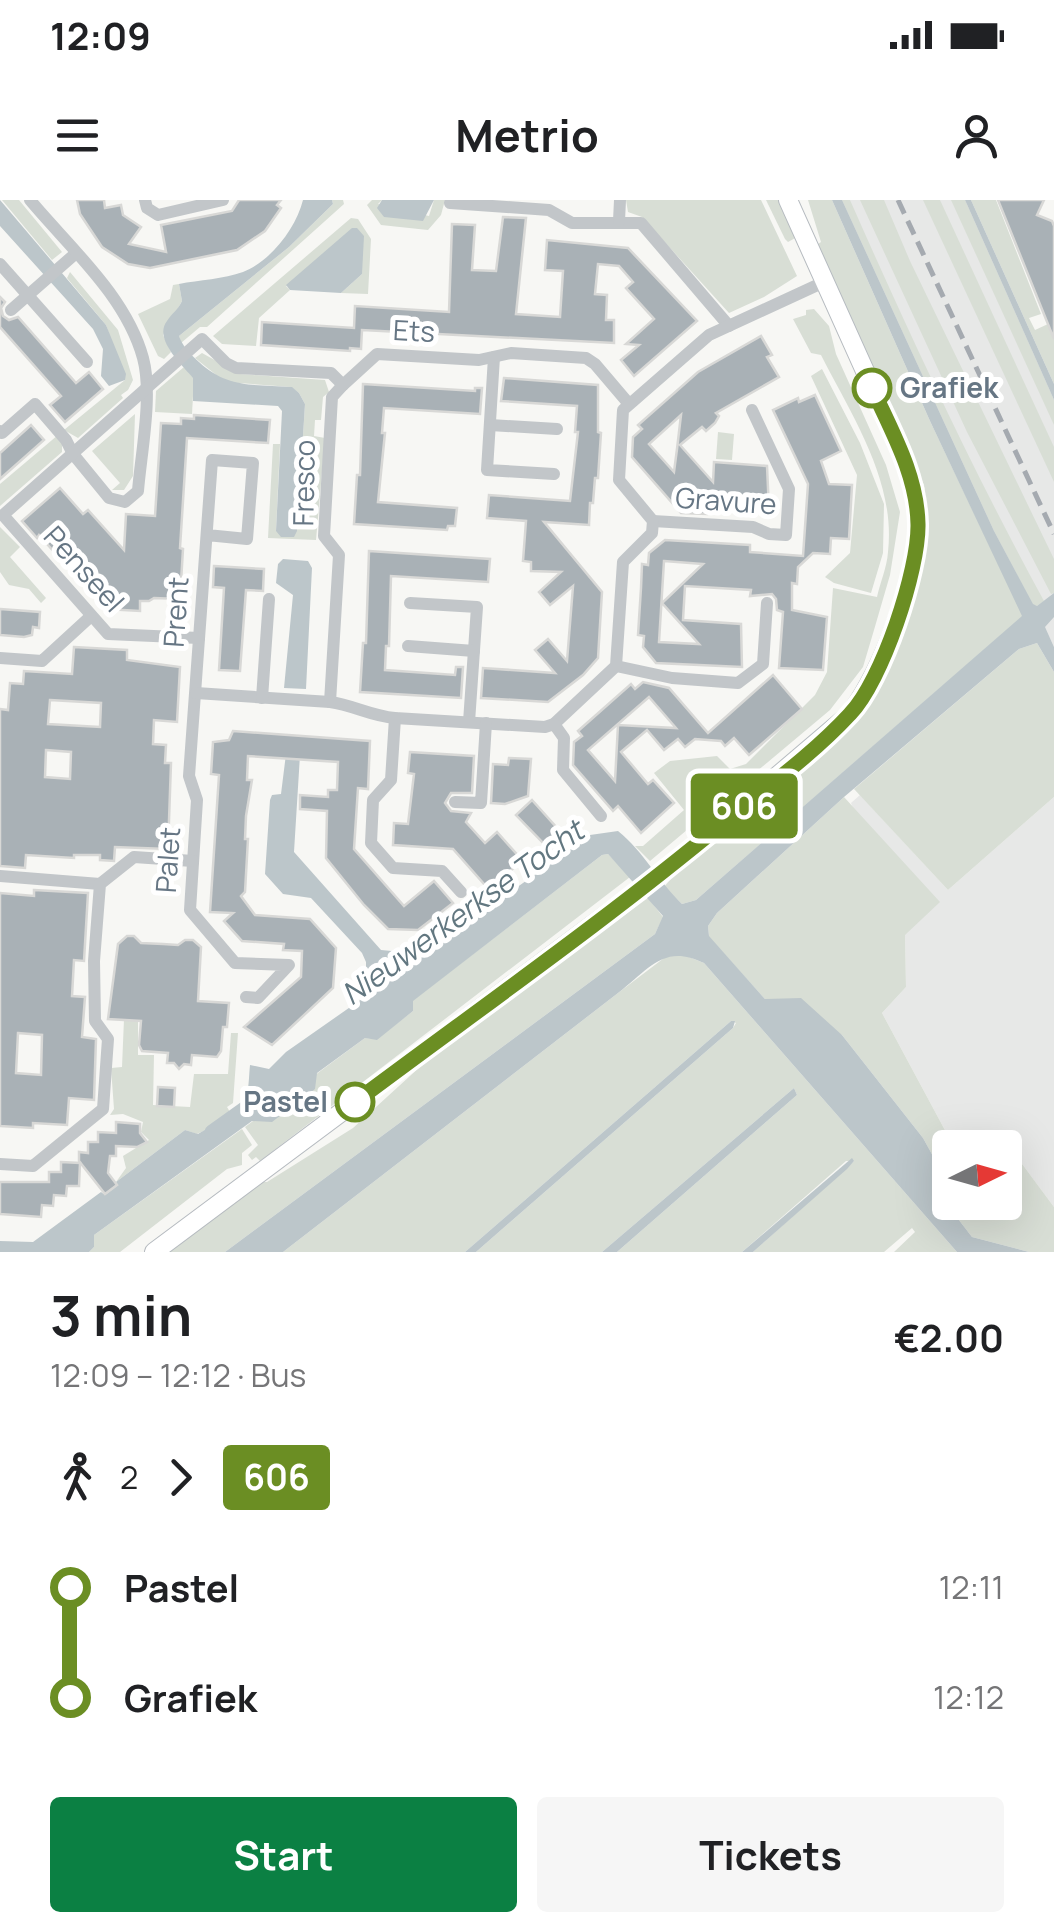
<!DOCTYPE html>
<html lang="en">
<head>
<meta charset="utf-8">
<style>
  :root { --surface:#fff; --page:#f6f6f6; --text:#202124; --muted:#757577; --accent:#0b8043 }
  body { margin:0; font-family:Manrope,sans-serif; background:var(--page); color:var(--text); height:100vh; display:flex; flex-direction:column; font-size:38px; white-space:nowrap }
  * { box-sizing:border-box; margin:0 }
  p { font-size:32px; color:var(--muted) }
  .icon { flex:none; width:55px; height:55px; fill:none; stroke:currentColor; stroke-width:2; stroke-linecap:round; stroke-linejoin:round }
  .map { position:relative; height:1052px; overflow:hidden }
  .side { display:flex; flex-direction:column; background:var(--surface); flex:1 }
  .side>* { flex:none }
  .badge { padding:0 20px; border-radius:8px; font-size:35px; line-height:65px }
  .needle { width:65px; rotate:85deg }
  .fabs { position:absolute; left:932px; top:930px; display:grid; gap:20px }
  .fabs a { display:grid; place-items:center; width:90px; height:90px; border-radius:10px; background:var(--surface); box-shadow:0 10px 40px #0002; font-size:50px }
  .map>.badge { position:absolute; translate:-50% -50%; box-shadow:0 0 0 5px #fff }
  .legs { display:flex; align-items:center; gap:15px; height:110px; padding:0 50px; font-size:32px }
  .legs p { margin-inline-start:auto }
  .summary { display:flex; align-items:center; justify-content:space-between; height:170px; padding:0 50px }
  h1 { font-size:55px; font-weight:700; line-height:75px }
  .button { display:flex; gap:20px; margin-top:auto; padding:20px 50px }
  .button a { flex:1; height:115px; border-radius:10px; background:var(--accent); color:#fff; font-size:40px; font-weight:700; line-height:115px; text-align:center }
  .button a+a { background:var(--page); color:var(--text) }
  ul { padding:0 50px; list-style:none }
  li { display:flex; align-items:center; gap:35px; height:110px; font-size:38px }
  li i { display:grid; place-items:center; width:15px; height:100%; margin:0 12px; background:currentColor }
  li i::after { content:''; width:25px; height:25px; margin:-12px; border:8px solid; border-radius:50%; background:var(--surface) }
  li p { margin-inline-start:auto }
  li:first-child i { background:linear-gradient(#0000 50%,currentColor 0) }
  li:last-child i { background:linear-gradient(currentColor 50%,#0000 0) }
  .status { display:flex; justify-content:space-between; align-items:center; height:70px; padding:0 50px; background:var(--surface); direction:ltr }
  .status svg { height:28px; fill:currentColor }
  header { display:flex; justify-content:space-between; align-items:center; height:130px; padding:0 50px; background:var(--surface); font-size:45px; font-weight:700 }
  .map>svg:first-child { display:block }
  .built { fill:#e7e8e7 }
  .green { fill:#d8ded5 }
  .water { fill:#bcc6ca }
  .lines { fill:none; stroke-linecap:round; stroke-linejoin:round }
  .canal { stroke:#bcc6ca; stroke-width:15 }
  .building { fill:#a9b1b6; stroke:#d8d8d6; stroke-width:2.5; fill-rule:evenodd }
  .secondary-casing { stroke:#b6bbc0; stroke-width:20 }
  .minor { stroke:#c2c6c9; stroke-width:12 }
  .secondary { stroke:#fff; stroke-width:18 }
  .rail { stroke:#a5aab0; stroke-width:5; stroke-dasharray:15 8; stroke-linecap:butt }
  .line-1-casing { stroke:#fff; stroke-width:22 }
  .line-1 { stroke:#6b8e23; stroke-width:15 }
  .stop-1-dot { fill:#fff; stroke:#6b8e23; stroke-width:5 }
  .labels { text-anchor:middle; stroke-width:10; stroke-linejoin:round; paint-order:stroke }
  .street-label { font-size:28px; fill:#667684; stroke:#fff }
  .stop-label { font-size:28px; font-weight:bold; fill:#667684; stroke:#fff; text-anchor:start }
  .water-label { font-size:30px; font-style:italic; fill:#627780; stroke:#fff }
</style>
</head>
<body>
<div class="status"><b>12:09</b><svg viewBox="0 0 49 12"><path d="M0 12V9h3v3zM5 12V6h3v6zM10 12V3h3v9zM15 12V0h3v12zM26 1h20v11H26zM47 4h2v5h-2z"/></svg></div>
<header><svg class="icon" aria-label="menu" viewBox="0 0 24 24"><path d="M4 6h16M4 12h16M4 18h16"/></svg>Metrio<svg class="icon" aria-label="person" viewBox="0 0 24 24"><circle cx="12" cy="8" r="4"/><path d="M4 21q1-7 8-7t8 7"/></svg></header>
<div class="map">
<svg width="1054" height="1052" viewBox="0 0 1054 1052">
  <rect width="100%" height="100%" fill="#f7f7f4"/>
  <g class="built">
    <polygon points="837,0 965,0 1054,200 1054,447 1046,430 1027,411"/>
    <polygon points="860,595 948,690 1054,597 1054,1007 1008,945 954,947 882,813 906,787 905,735 851,603"/>
  </g>
  <g class="green">
    <polygon points="2,0 19,0 62,52 52,60"/>
    <polygon points="332,0 343,0 344,4 207,127 200,127 181,143 179,136 289,47 333,4"/>
    <polygon points="372,0 382,0 378,4 429,16 434,0 445,0 441,15 428,30 381,25 367,5"/>
    <polygon points="626,0 761,0 797,76 764,97 729,113 642,17 628,12"/>
    <polygon points="766,0 781,0 797,37 788,42 785,39"/>
    <path d="M808,0H832L930,221L1023,416L696,700L682,704L664,687L680,668L849,528C894,476 936,352 924,285L818,44L821,42Z"/>
    <path d="M842,0H850C910,136 973,271 1044,401L1037,406L1033,405L994,331Z"/>
    <polygon points="860,0 884,0 910,61 1054,359 1054,393 1051,394 967,232"/>
    <polygon points="923,0 940,0 1054,247 1054,282"/>
    <polygon points="951,0 965,0 1054,200 1054,225"/>
    <polygon points="971,0 996,0 1041,114 1029,118 1035,130 1048,124 1054,138 1054,184"/>
    <polygon points="351,18 358,19 371,39 368,94 341,93 362,74 286,86 290,90 259,118 256,146 222,144 213,136"/>
    <polygon points="70,72 118,130 133,180 128,190 121,195 123,198 78,238 64,230 125,180 106,125 67,78"/>
    <polygon points="179,84 182,101 163,135 171,152 164,159 158,156 138,114 170,99 173,85"/>
    <path d="M814,109L829,126L836,154L886,265L900,312L890,375L874,430L863,467L830,510L650,661L635,646H643L684,610L654,573L670,561L717,556L730,569L746,564L815,495L827,472L833,388L877,397C880,383 887,367 888,352C896,281 852,216 821,155L811,153L793,119L806,115V110Z"/>
    <polygon points="202,153 240,174 325,180 329,192 323,197 321,220 315,220 314,236 325,238 316,340 268,338 273,244 280,244 276,331 297,331 305,204 299,193 291,187 225,182 195,158"/>
    <polygon points="184,167 194,178 192,214 155,212 156,191"/>
    <polygon points="822,169 860,243 884,304 883,353 871,393 834,383 825,377 850,353 857,275 811,176"/>
    <polygon points="135,214 133,276 124,290 112,290 120,283 92,251"/>
    <polygon points="718,232 734,234 732,260 716,259"/>
    <polygon points="58,235 62,241 62,252 0,306 0,284"/>
    <polygon points="0,327 20,347 10,357 46,398 41,403 29,389 9,385 0,372"/>
    <polygon points="1037,443 1054,472 1054,597 948,690 854,589 1019,449"/>
    <polygon points="844,597 940,702 905,735 906,787 882,813 954,947 950,948 950,1002 1005,1002 1005,948 981,947 1008,945 1054,1007 1054,1052 1029,1052 972,1037 945,1002 944,976 923,938 842,835 765,799 709,737 708,726 717,713"/>
    <polygon points="608,654 630,677 260,961 256,957 252,960 248,955 258,945 245,927 253,921 365,838 377,839 413,811 412,801 602,655"/>
    <polygon points="648,698 663,717 655,734 225,1052 165,1052 261,982 267,982 353,928 445,844"/>
    <polygon points="679,753 704,763 957,1052 894,1052 915,1032 912,1028 884,1052 753,1052 854,961 846,961 742,1052 617,1052 797,895 794,888 602,1052 476,1052 733,828 736,823 731,821 465,1052 283,1052 618,793 668,755"/>
    <polygon points="124,819 138,819 138,855 154,855 153,905 190,907 194,874 228,874 231,833 238,833 233,903 227,907 233,917 197,934 185,930 116,982 126,968 123,956 149,940 141,932 143,922 123,914 110,915 114,909 111,868 122,867"/>
    <polygon points="242,929 252,945 242,953 242,965 227,969 120,1052 89,1052 94,1047 94,1035"/>
  </g>
  <g class="water">
    <polygon points="0,0 106,125 126,174 125,180 109,186 101,176 103,149 93,129 0,26"/>
    <path d="M303,0H332L333,4L289,47L179,136C183,147 190,154 199,162C228,189 254,184 292,187L299,193L305,204L297,331L294,337H281L276,331L282,211L278,206L193,201V178C182,165 153,139 167,121C172,113 178,110 182,101L179,84C199,80 224,79 243,72C271,61 296,28 303,0Z"/>
    <polygon points="382,0 434,0 423,21 384,17 377,8"/>
    <path d="M832,0H842L994,331L1033,404L1037,406L1054,393V417L1045,427L1054,447V472L1037,443L1019,449L844,597L717,713L708,726L709,736L765,799L801,798L842,835L923,938L944,976L945,1002L972,1037L1029,1052H957L704,763C664,743 649,769 618,793L283,1052H225L655,734L663,716L608,654L602,655L413,801V811L377,840L365,838L317,873L315,889L272,922L252,921L94,1035V1047L89,1052H0V1041L33,1042L101,992L105,995L118,985L116,982L185,930L198,934C208,927 217,926 227,922C250,913 248,885 250,865L269,869L286,852L366,796V762L362,753L311,698L283,694L265,674L270,600L272,595L281,594L286,554L300,555L294,652L381,750L424,754L590,635L618,631C644,652 658,681 682,704L696,700L1022,416L930,221Z"/>
    <polygon points="965,0 971,0 1054,184 1054,200"/>
    <polygon points="352,28 357,28 364,36 362,74 341,93 290,90 286,85"/>
    <polygon points="283,359 308,361 312,368 306,489 284,488 293,395 276,383 278,364"/>
    <polygon points="731,821 735,821 733,828 476,1052 465,1052"/>
    <polygon points="794,888 797,895 617,1052 602,1052"/>
    <polygon points="852,958 854,961 847,969 753,1052 742,1052"/>
  </g>
  <g class="lines">
    <polyline class="canal" points="212,932 254,902"/>
  </g>
  <g class="building">
    <polygon points="77,0 104,0 105,8 121,5 123,15 141,27 129,44 166,52 161,25 232,11 239,0 281,0 277,5 281,8 265,31 237,50 150,68 128,64 102,47 80,14"/>
    <polygon points="998,0 1044,0 1037,15 1052,21 1054,26 1054,139"/>
    <polygon points="503,17 526,18 516,114 560,117 563,71 545,70 547,40 628,48 697,121 634,176 621,160 639,145 626,144 654,119 626,88 633,82 619,66 598,64 595,94 607,95 606,120 614,120 614,143 362,130 361,149 350,148 350,151 261,145 262,122 354,128 355,106 449,112 452,24 475,25 472,70 496,71"/>
    <polygon points="0,97 5,102 1,108 3,116 9,120 18,117 76,183 89,172 103,189 65,222 50,205 61,196 0,127"/>
    <path d="M761,136L772,155L767,157L779,177L716,213L719,216L715,223L706,231L702,227L680,245L713,282L714,262L767,266L769,310L708,307L707,314L681,313L632,257L633,237L642,229L638,225L698,172ZM681,215L677,249L674,272L649,244Z"/>
    <polygon points="504,178 598,185 598,232 601,233 598,278 595,278 593,303 590,303 589,325 544,322 602,392 598,458 583,475 548,502 481,498 483,468 555,473 535,450 548,439 567,461 573,386 550,405 539,392 561,372 531,371 531,362 523,361 526,321 487,318 489,295 570,301 578,232 575,232 577,206 501,201"/>
    <polygon points="363,184 475,191 475,188 482,188 480,214 384,208 382,233 385,233 378,302 457,308 455,326 448,326 447,330 354,324 357,275 360,275"/>
    <path d="M815,195L841,251L821,261L829,284L852,285L849,339L831,338L830,354L813,353L798,367L797,384L792,383V410L827,417L823,470L779,468L783,412L777,410L776,399L772,394L750,396L751,390L685,386L683,420L741,424L742,467L656,463L643,447L644,436L638,435L641,388L642,364L648,365L649,353L665,340L750,345V352L803,356L808,284L773,210L798,198L799,202ZM664,361L703,364L662,403L699,444L659,442Z"/>
    <polygon points="194,215 270,220 268,243 187,238 180,348 183,349 180,399 154,398 149,401 140,401 140,411 105,409 39,335 37,338 22,321 60,288 83,314 88,310 124,350 126,314 155,316 161,223 181,224 181,218 194,219"/>
    <polygon points="31,225 44,240 0,279 0,253"/>
    <polygon points="369,351 490,359 488,382 391,376 389,446 386,446 385,470 455,475 456,467 463,467 461,498 360,492 363,443 366,443"/>
    <polygon points="214,366 264,369 263,391 246,390 240,471 219,470 224,388 213,387"/>
    <polygon points="0,409 40,412 39,428 33,427 32,435 24,437 0,435"/>
    <path d="M74,447L127,450V460L180,467L177,522L154,520L153,544L166,545L165,563H171L168,649L115,647L114,661L100,660V655H74V658L26,655L25,668L0,666V509L8,510L10,483L23,484L24,471L72,474ZM50,500L101,503L100,527L48,524ZM46,550L71,552L70,579L45,577Z"/>
    <path d="M773,475L802,509L749,555L734,538L725,546L721,541L695,539L685,547L678,539L664,550L647,530L621,552L648,584L653,580L674,603L641,633L618,606L613,611L573,565L574,542L582,536L578,531L631,484L635,489L643,482L669,488L708,533ZM649,497L676,528L618,525L615,581L588,550Z"/>
    <polygon points="233,531 370,541 368,589 358,588 354,649 404,706 434,681 453,703 418,730 388,729 364,705 326,658 327,611 300,609 300,595 328,597 328,590 337,590 338,562 248,556 247,580 252,580 246,616 245,639 248,639 245,692 241,696 255,715 310,719 336,748 333,788 272,845 244,827 301,777 302,751 283,750 284,744 242,741 224,721 233,713 210,712 219,575 211,574 213,542 229,540"/>
    <polygon points="410,552 474,556 472,593 451,593 445,603 451,611 471,613 466,622 485,643 497,632 522,660 506,675 509,679 492,693 453,649 393,645 394,623 408,624 414,574 408,573"/>
    <polygon points="509,558 531,559 528,596 505,604 491,603 493,564 508,565"/>
    <polygon points="532,600 566,638 551,651 516,615"/>
    <path d="M34,690L88,693L84,761L74,760L72,796L85,797L82,837L96,839L94,900L69,898L67,925L33,923V928L0,926V693L34,696ZM18,833L42,835L41,875L16,873Z"/>
    <polygon points="127,736 134,736 141,743 163,744 178,745 185,740 193,740 201,747 198,801 229,803 227,827 223,827 221,851 217,857 192,855 191,865 184,864 179,869 174,863 167,863 168,853 142,851 139,845 141,821 108,819 118,744"/>
    <polygon points="158,887 175,888 174,907 157,906"/>
    <polygon points="116,922 140,924 140,933 147,942 137,947 116,946 116,956 110,956 108,973 117,985 105,994 79,961 79,952 88,953 88,942 98,942 98,932 116,933"/>
    <polygon points="61,962 80,963 79,986 67,986 66,996 54,995 53,1006 42,1005 41,1017 0,1014 0,982 49,982 49,972 61,972"/>
  </g>
  <g class="lines">
    <defs>
      <path id="secondary" d="M154,1052L674,664L851,513C884,466 914,387 918,329C920,304 912,282 905,260L788,0"/>
    </defs>
    <use href="#secondary" class="secondary-casing"/>
    <g class="minor">
      <polyline points="145,0 147,8 158,15 223,0"/>
      <polyline points="450,3 549,10 572,23 641,23 729,126"/>
      <polyline points="619,21 620,0"/>
      <polyline points="0,64 87,162"/>
      <polyline points="11,110 75,54"/>
      <polyline points="494,157 487,270 554,274"/>
      <polyline points="490,225 557,229"/>
      <path d="M0,231L2,233L35,204L66,240L73,254L109,298L125,302L138,291C141,253 153,195 143,158C126,96 70,48 30,0"/>
      <polyline points="653,321 753,327 769,334 786,335 789,289 752,210"/>
      <polyline points="207,335 247,339 253,263 212,260 189,576 197,600 190,710 235,763 289,765 258,798 246,797"/>
      <polyline points="410,403 477,407 469,522"/>
      <polyline points="199,438 108,434 3,315 202,139 226,163 236,168 331,173 343,185 377,154 479,160 511,153 586,158 595,164 629,204"/>
      <polyline points="408,446 474,451"/>
      <polyline points="0,458 42,461 90,417"/>
      <polyline points="616,466 672,478 738,483 763,464 767,403"/>
      <path d="M196,493L330,502C353,505 371,516 395,518L545,527L554,524L616,466L623,362L652,333L653,321L619,280L623,210L709,135L824,82"/>
      <polyline points="262,498 269,399"/>
      <polyline points="330,502 339,355 324,336 332,197 343,185"/>
      <polyline points="395,518 391,580 373,600 371,643 393,668 442,671 461,692"/>
      <polyline points="554,524 564,538 563,570 601,616"/>
      <polyline points="455,602 481,603 486,523"/>
      <polyline points="0,676 100,684"/>
      <polyline points="0,964 33,966 103,909 108,839 95,821 94,761 100,684 134,657 193,661"/>
    </g>
    <use href="#secondary" class="secondary"/>
    <polyline class="rail" points="898,0 1054,334"/>
  </g>
  <g class="lines">
    <defs>
      <path id="line-1" d="M355,902C478,810 605,721 723,623C766,588 813,554 850,514C882,481 919,370 918,324C917,275 892,232 872,188"/>
    </defs>
    <use href="#line-1" class="line-1-casing"/>
    <use href="#line-1" class="line-1"/>
  </g>
  <g class="stop-1-dot">
    <circle cx="872" cy="188" r="18"/>
    <circle cx="355" cy="902" r="18"/>
  </g>
  <g class="labels">
    <g class="street-label">
      <text transform="translate(414 131) rotate(3)" y="10">Ets</text>
      <text transform="translate(304 283) rotate(-89)" y="10">Fresco</text>
      <text transform="translate(726 301) rotate(4)" y="10">Gravure</text>
      <text transform="translate(84 369) rotate(48)" y="10">Penseel</text>
      <text transform="translate(176 412) rotate(-86)" y="10">Prent</text>
      <text transform="translate(168 660) rotate(-86)" y="10">Palet</text>
    </g>
    <g class="stop-label">
      <text x="900" y="198">Grafiek</text>
      <text x="328" y="912" text-anchor="end">Pastel</text>
    </g>
    <g class="water-label">
      <text transform="translate(463 713) rotate(-36)" y="10">Nieuwerkerkse Tocht</text>
    </g>
  </g>
</svg>
<div class="fabs">
<a><svg class="needle" viewBox="-14 -14 28 28"><path d="M0-13l5 13h-10z" fill="#e53935"/><path d="M0 13l5-13h-10z" fill="#757577"/></svg></a>
</div>
<b class="badge" style="left:744px;top:606px;background:#6b8e23;color:#fff">606</b>
</div>
<section class="side">
<div class="summary"><div><h1>3 min</h1><p>12:09 – 12:12 · Bus</p></div><b>€2.00</b></div>
<div class="legs"><svg class="icon" aria-label="walk" viewBox="0 0 24 24"><circle cx="13" cy="4" r="2"/><path d="M13 8l-2 6 4 7M11 14l-3 7M7 12l3-4h3l4 4"/></svg>2<svg class="icon" aria-label="forward" viewBox="0 0 24 24"><path d="M9 5l7 7-7 7"/></svg><b class="badge" style="background:#6b8e23;color:#fff">606</b></div>
<ul>
<li><i style="color:#6b8e23"></i><b>Pastel</b><p>12:11</p></li>
<li><i style="color:#6b8e23"></i><b>Grafiek</b><p>12:12</p></li>
</ul>
<div class="button"><a>Start</a><a>Tickets</a></div>
</section>
</body>
</html>
